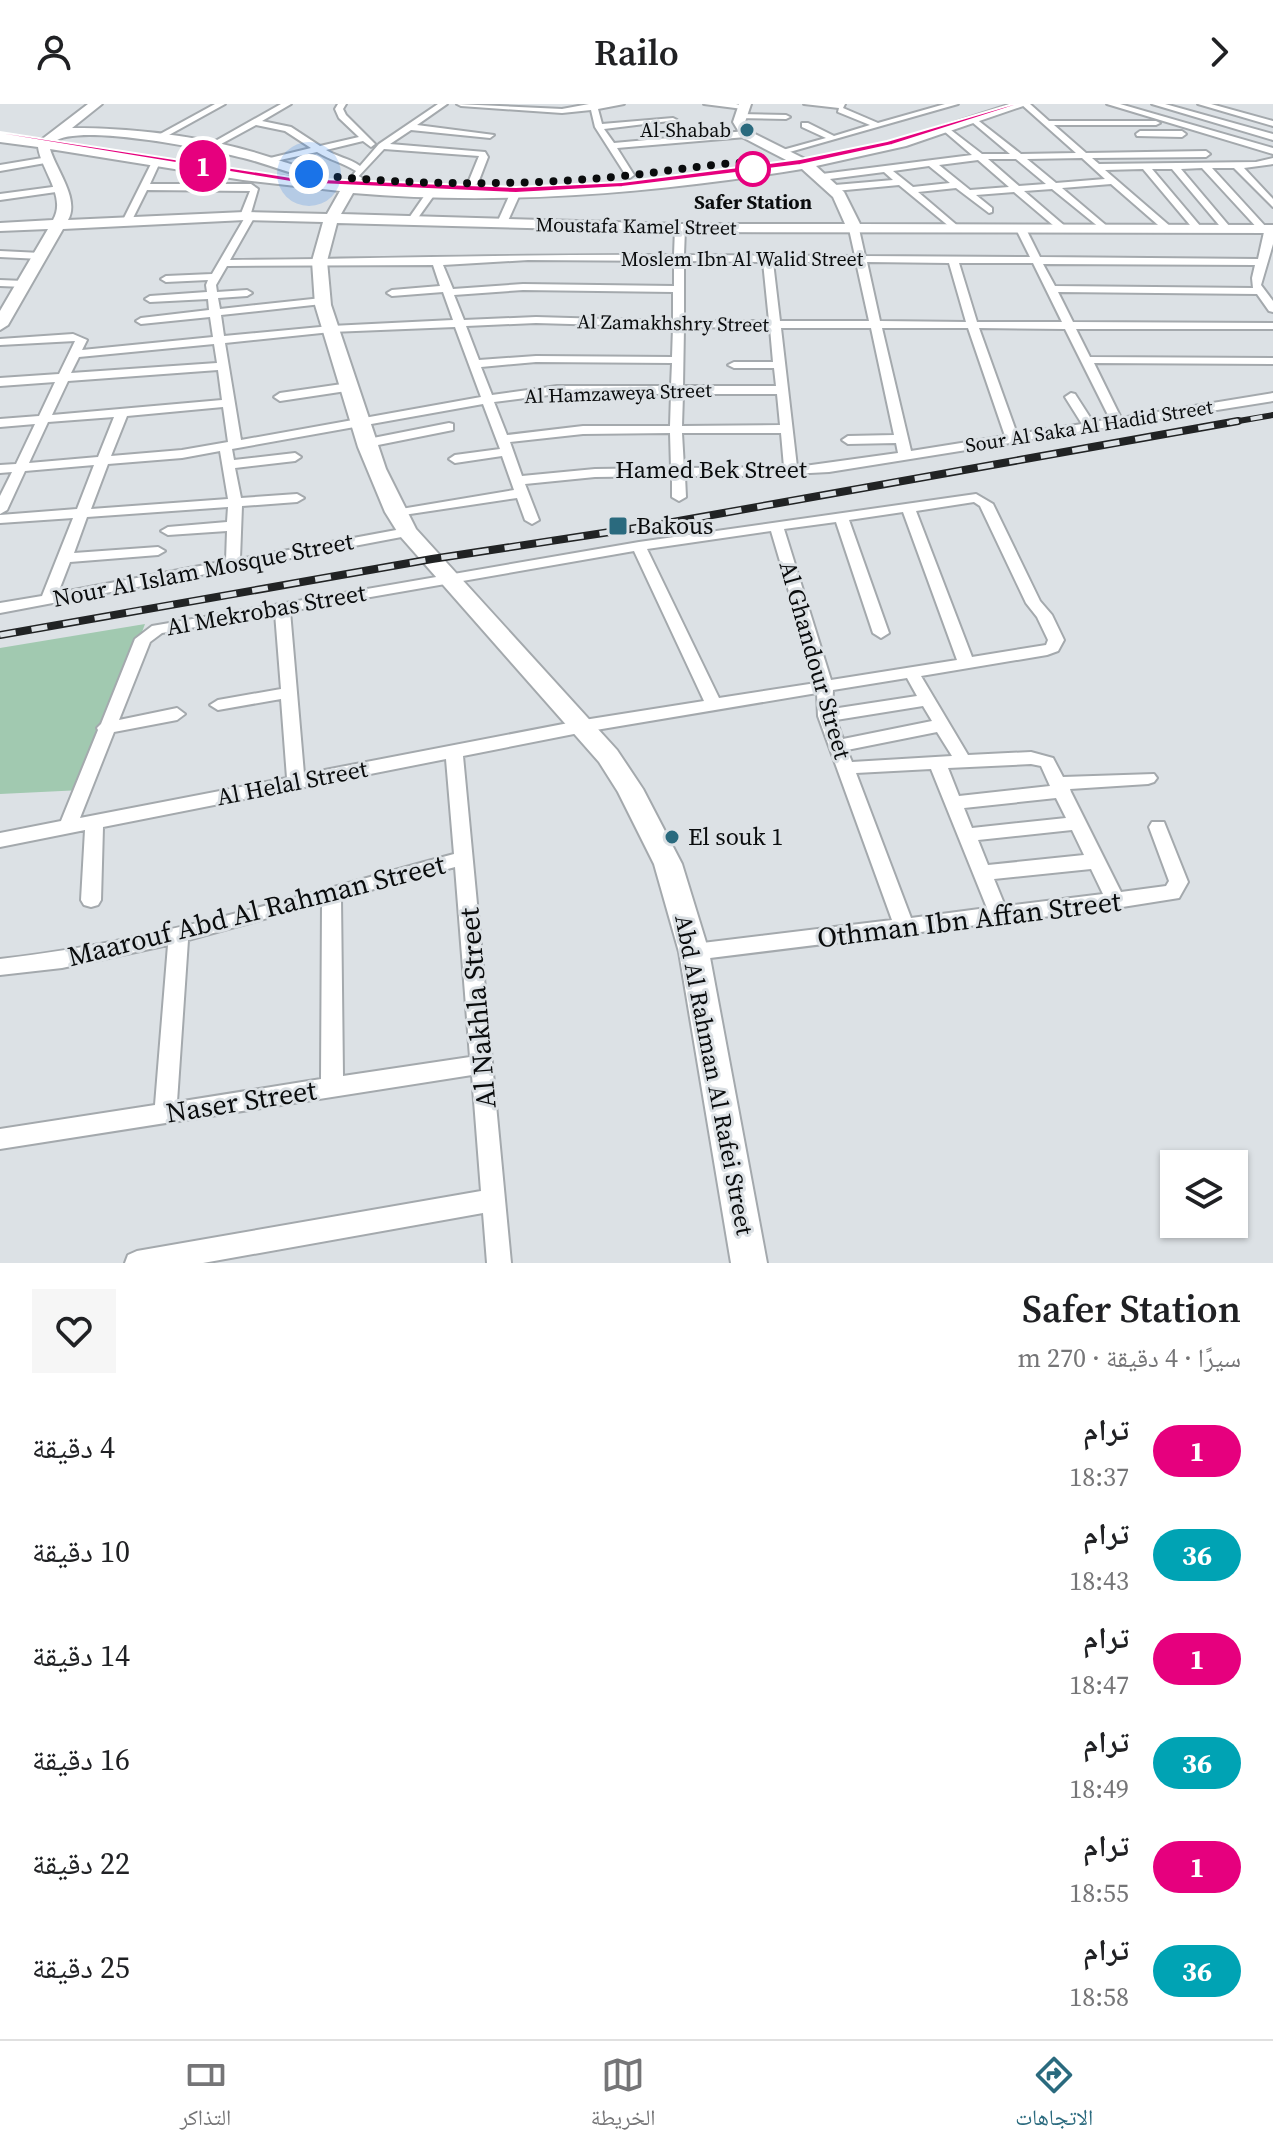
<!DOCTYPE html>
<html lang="ar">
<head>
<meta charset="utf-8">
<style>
  :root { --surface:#fff; --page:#f6f6f6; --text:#202124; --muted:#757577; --line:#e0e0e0; --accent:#2a6a7e }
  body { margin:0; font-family:"Source Serif 4","Noto Naskh Arabic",serif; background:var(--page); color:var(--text); direction:rtl; height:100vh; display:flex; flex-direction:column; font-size:30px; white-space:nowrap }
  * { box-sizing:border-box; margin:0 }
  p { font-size:26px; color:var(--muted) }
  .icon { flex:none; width:44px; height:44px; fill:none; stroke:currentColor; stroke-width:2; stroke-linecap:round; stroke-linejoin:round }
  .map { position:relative; height:1159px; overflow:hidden; direction:ltr }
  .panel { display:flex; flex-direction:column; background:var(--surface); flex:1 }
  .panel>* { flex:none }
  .badge { padding:0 16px; border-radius:26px; font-size:28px; line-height:52px }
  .fabs { position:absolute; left:1160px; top:1046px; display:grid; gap:16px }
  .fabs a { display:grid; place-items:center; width:88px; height:88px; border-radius:0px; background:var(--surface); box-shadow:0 2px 6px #0004; font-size:40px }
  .you { position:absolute; width:40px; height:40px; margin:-20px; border:6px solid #fff; border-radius:50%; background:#1a73e8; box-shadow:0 0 0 12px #1a73e833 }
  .map>.badge { position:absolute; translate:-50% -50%; box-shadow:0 0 0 4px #fff }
  .round { display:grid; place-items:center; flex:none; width:84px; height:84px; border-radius:0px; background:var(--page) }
  .overview { display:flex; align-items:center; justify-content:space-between; height:136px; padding:0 32px }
  h1 { font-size:38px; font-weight:600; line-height:60px }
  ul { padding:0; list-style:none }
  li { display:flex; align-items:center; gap:24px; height:104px; padding:0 32px }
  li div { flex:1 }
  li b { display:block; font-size:30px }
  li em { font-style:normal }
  li .badge { min-width:88px; font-weight:700; text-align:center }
  header { display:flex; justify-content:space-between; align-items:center; height:104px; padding:0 32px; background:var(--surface); font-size:36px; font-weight:600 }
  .menu { display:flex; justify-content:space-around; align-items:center; height:112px; border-top:2px solid var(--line); background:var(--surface); font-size:22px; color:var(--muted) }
  .menu a { display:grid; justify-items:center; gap:4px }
  .menu .on { color:var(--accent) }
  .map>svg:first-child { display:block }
  .green { fill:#a1c9b0 }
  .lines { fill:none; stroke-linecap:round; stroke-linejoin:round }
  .street-casing { stroke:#a4a9ad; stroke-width:4 }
  .secondary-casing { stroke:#a4a9ad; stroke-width:4 }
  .street { fill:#fff; fill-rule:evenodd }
  .secondary { fill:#fff; fill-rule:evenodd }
  .rail-far1-casing { stroke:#212324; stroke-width:6 }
  .rail-casing { stroke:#212324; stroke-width:8 }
  .rail-far1 { stroke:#dce1e5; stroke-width:4; stroke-dasharray:12; stroke-linecap:butt }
  .rail { stroke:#dce1e5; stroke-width:5; stroke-dasharray:16; stroke-linecap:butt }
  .line { fill:#e6007e; stroke:#fff; stroke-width:2 }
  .walk { stroke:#0a0c0d; stroke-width:8; stroke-dasharray:0 14.4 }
  .poi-dot { fill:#2a6a7e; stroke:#dce1e5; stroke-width:3 }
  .stop-dot { fill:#fff; stroke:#e6007e; stroke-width:4 }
  .labels { text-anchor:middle; stroke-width:6; stroke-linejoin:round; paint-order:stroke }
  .far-poi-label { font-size:20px; fill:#0a0c0d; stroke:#dce1e5; text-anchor:end }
  .far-stop-label { font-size:20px; font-weight:bold; fill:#0a0c0d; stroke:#dce1e5 }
  .far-street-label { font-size:20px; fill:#0a0c0d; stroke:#dce1e5 }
  .street-label { font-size:24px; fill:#0a0c0d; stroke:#dce1e5 }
  .poi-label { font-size:24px; fill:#0a0c0d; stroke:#dce1e5; text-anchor:start }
  .near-street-label { font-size:28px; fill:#0a0c0d; stroke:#dce1e5 }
</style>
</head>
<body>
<header><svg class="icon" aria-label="forward" viewBox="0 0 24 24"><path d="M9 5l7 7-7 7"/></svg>Railo<svg class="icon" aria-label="person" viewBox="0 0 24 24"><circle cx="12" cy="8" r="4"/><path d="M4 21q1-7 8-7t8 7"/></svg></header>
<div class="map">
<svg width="1273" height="1159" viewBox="0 0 1273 1159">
  <rect width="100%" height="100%" fill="#dce1e5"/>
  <polygon class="green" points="145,520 82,686 0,690 0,544"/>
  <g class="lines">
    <defs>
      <g id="street">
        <polygon points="215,0 225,0 158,37 151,35"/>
        <path d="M281,0H291L262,17L291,23L320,42L359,33L339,14L335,5L338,0H346L343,5L346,11L375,40L371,43L363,37L326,46C337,53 349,54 360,62L379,40L438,0H447L417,21L494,31L490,34L411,26L390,40L485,48L488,53L478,79L473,82L468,79L479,52L384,45L356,75L352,72L356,67C343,59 330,56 317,48L266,59V55L311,44L285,27L256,21L210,46L203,44Z"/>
        <polygon points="457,0 562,5 589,0 624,0 598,5 602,20 673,14 677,16 604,25 614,39 746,27 750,30 746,33 617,44 634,71 630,74 627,73 595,23 591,6 562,9 461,2"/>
        <polygon points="704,0 736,0 747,3 743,5"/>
        <polygon points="804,0 845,0 843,4 878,19 945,0 958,0 779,51 779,47 826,34 802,23 802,19 808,19 834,32 870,21 838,8 839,4"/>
        <path d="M1021,0H1030L1049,17H1156L1160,19L1156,21H1054L1086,49L1206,47L1210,50L1206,53L1092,54L1099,60L1256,58L1273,54V60L1244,64L1273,95V103L1234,64H1212L1266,123L1273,124V140L1261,181L1273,197V208L1269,207L1257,190L1058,188L1073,218L1273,219V225H1076L1090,253L1273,254V260L1094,259L1121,314L1273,289V297L829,368L751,372H685L686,393L679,397L672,393V372L595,373L525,380L539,416L532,420L525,416L517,394L390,413L388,410L395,406L514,386L502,352L455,359L449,355L455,351L500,345L483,300L232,345L234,356L295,349L301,353L295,357L235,364L241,394L297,390L304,394L297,398L242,402L240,455L407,424L412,425L414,428L412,431L0,509V499L42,492L73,414L0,419V411L77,405L94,361L25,367L7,406L0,410V392L12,368L0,369V361L16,360L35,320L0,323V315L39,312L55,278L0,282V274L59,270L75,237L0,241V235L73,230L87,236L82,246L213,233L210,213L141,220L136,217L141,214L209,206L208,195L150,198L145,195L150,192L207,188L206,181L208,176L166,178L161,175L166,172L212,170L244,115L240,112L250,87L147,86L131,118H125L123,116L154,54L161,56L150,80H251L258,85L251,109L255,112L230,156C378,155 526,150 674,151L675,124L680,121L685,124L684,151L855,152L849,125L854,122L859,125L865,152L1030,153L1016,125L1021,122L1026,125L1040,153L1258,155L1264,128L1260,127L1202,64L1181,65L1230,123V127H1224L1172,65H1152L1201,123V127H1195L1143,65L1105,66L1171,123V127H1165L1111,80L1062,84L1108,123V127L1105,128L1052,85L1024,87L1066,123V127H1060L1014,88L976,91L992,104V108L989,109L956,84L918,88L959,123L961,125L956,128L899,81L835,87L830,84L835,81L893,76L884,68L822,76L818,73L822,70L972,51L944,27L947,23L982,50H1010L972,18L975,14L1021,50L1076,49ZM1082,54L1105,75L1056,79L1027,55ZM988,55H1016L1046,80L1019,82ZM978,56L1009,83L970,86L939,61ZM929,62L950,79L913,83L893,67ZM528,156L674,157V182L523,180L453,185L443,161ZM684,157L763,158L769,217H684ZM773,158H856L869,217H780ZM867,158L949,159L966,218L880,217ZM959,159H1033L1062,218H977ZM1043,160L1255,161L1252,174L1253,184L1055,182ZM433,161L440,182L392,186L387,189L392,192L443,188L453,216L331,222L224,232L221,211L322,200L327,197L322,194L220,205L218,194L247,192L252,189L247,186L217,188L216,181L227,162ZM523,186L673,188V217L536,213L464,216L454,191ZM536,219L673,223L672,253L536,252L479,256L466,222ZM455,223L481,293L241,336L225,239L331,228ZM684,223L770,224L773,258H734L728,261L734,264H774L776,282H683ZM781,224H871L894,331L848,332L842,336L848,340L896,339L898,349L797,363ZM882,224H968L1005,332L911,347ZM979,224L1065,225L1110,315L1093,318L1075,290L1071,289L1065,293L1082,320L1017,330ZM214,240L217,259L71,269L79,253ZM536,258L672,259L671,282H557L492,291L481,263ZM218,266L222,296L52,311L68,277ZM557,290H671L670,322H583L507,331L494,298ZM683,290H777L780,321L682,322ZM223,303L228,338L182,346L111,352L127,312ZM114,313L98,353L29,359L48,318ZM670,329L671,364L595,365L522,372L510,338L583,330ZM682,329H781L784,363L684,364ZM220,347L228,395L91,405L108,360L182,354ZM228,403L227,418L168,423L161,427L168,431L227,427L226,457L58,489L70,458L158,451L165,447L158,443L74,449L87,413Z"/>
        <polygon points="1107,0 1120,0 1273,44 1273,50"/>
        <polygon points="1152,0 1165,0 1273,30 1273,36"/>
        <polygon points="1198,0 1211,0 1273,17 1273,22"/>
        <polygon points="739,10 786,11 790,13 786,15 736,14"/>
        <polygon points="1140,27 1182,27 1186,30 1182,33 1137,32 1136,30"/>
        <polygon points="48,53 51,54 51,58 0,67 0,61"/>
        <polygon points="60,82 63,83 63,87 0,96 0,90"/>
        <polygon points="430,87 435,90 415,118 409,118 409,114 427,88"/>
        <polygon points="515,87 520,90 507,119 499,121 497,119 510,90"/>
        <polygon points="0,147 41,149 46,152 41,155 0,153"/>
        <polygon points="0,176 24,177 29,180 24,183 0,182"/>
        <polygon points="349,279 355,283 353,286 280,297 274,293 280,289"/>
        <polygon points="449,319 453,320 453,326 368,343 362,339 368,335"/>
        <path d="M976,390L993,400L1040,497L1052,511L1064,536L1058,547L1047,551L921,572L968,651L1031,648L1053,654L1063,673L1154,670L1157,674L1154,678L1148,680L1070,685L1071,688L1121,788L1166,782L1169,777L1149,723L1152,718H1164L1188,778L1179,794L1116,804L694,856L687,854L684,848L687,842L694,840L892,816L818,612L817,589L584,628L463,652L511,1159H487L483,1109L203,1159H125L128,1151L137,1147L481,1087L472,971L0,1045V1025L155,1001L168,841L62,864L0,871V855C155,838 304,790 454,750L446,655L103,723L101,796L98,801L91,803L84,801L81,796L85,726L0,743V729L61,717L98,626L97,624L101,620L135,535L152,522L639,438ZM974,398L980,402L1026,499L1037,513L1048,536L1046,541L972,553L916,407ZM903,408L957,556L831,576L784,425L836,418L873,529L881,534L889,529L849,416ZM771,427L816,579L719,594L647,445ZM634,447L704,597L584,616L304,670L290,507ZM275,509L281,585L218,596L210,601L218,606L281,595L287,674L80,714L114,628L177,616L185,610L177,604L119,616L150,538L162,529ZM907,574L917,592L832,605L833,586ZM923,602L932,617L843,635L836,616ZM937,628L952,652L852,658L847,646ZM1031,660L1041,662L1050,682L959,692L948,664ZM931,665L987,804L911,814L856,669ZM1056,694L1066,714L972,724L964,704ZM1072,726L1084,751L988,761L978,736ZM455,763L470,953L343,972L341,794ZM1091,765L1103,790L1005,802L994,775ZM322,799L321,975L177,998L188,836Z"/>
      </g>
      <path id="secondary" d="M88,0H102L72,24C141,24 218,34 284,58C293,61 304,63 312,69L305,73C287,68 269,61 251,56C217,47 79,18 54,38L243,68L345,80L355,70L362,74L357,81C502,93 649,81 792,59L742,33L733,18L739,0H751L745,18L751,28L807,56L897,37L1011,0H1029L906,42L816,62L844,88L860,120L1273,121V129L680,128L337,119L327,157L331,201L386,365L416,425L617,646L643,685L682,760L709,848L767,1159H731L679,848L654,760L618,688L599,658L400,432L385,408L358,343L315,201L312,157L323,118L245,116L63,125L8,221L0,226V207L48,125L0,127V119L53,116C67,93 41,66 38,43L0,38V30L41,36ZM50,45L243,76L340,87L327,110L245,108L68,116C80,95 56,66 50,45ZM802,65L833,93L845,120H680L341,110L353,89C502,102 655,89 802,65Z"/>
    </defs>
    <use href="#street" class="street-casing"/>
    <use href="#secondary" class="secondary-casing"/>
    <use href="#street" class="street"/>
    <use href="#secondary" class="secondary"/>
    <defs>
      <polyline id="rail-far1" points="1227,319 1273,311"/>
      <polyline id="rail" points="0,531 432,455 656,421 1238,317"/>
    </defs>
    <use href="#rail-far1" class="rail-far1-casing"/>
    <use href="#rail" class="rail-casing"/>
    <use href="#rail-far1" class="rail-far1"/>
    <use href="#rail" class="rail"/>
  </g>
  <polygon class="line" points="1013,0 1020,0 892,41 800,61 622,83 516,89 297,79 0,30 0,28 297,74 516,83 622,78 800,55 887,37"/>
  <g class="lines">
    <path class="walk" d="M309,70C406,81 505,82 603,74C651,70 700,61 749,58L753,65"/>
  </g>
  <g class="poi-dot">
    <circle cx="747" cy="26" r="8"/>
    <rect x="608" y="412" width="20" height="20" rx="4"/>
    <circle cx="672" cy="733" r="8"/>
  </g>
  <circle class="stop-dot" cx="753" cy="65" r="16"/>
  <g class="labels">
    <g class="far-poi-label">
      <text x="731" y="33">Al-Shabab</text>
    </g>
    <g class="far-stop-label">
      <text x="753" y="105">Safer Station</text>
    </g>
    <g class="far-street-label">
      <text transform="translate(636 122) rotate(1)" y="7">Moustafa Kamel Street</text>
      <text x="742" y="162">Moslem Ibn Al Walid Street</text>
      <text transform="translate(673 219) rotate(1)" y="7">Al Zamakhshry Street</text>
      <text transform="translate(618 289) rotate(-2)" y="7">Al Hamzaweya Street</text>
      <text transform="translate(1089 322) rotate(-9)" y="7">Sour Al Saka Al Hadid Street</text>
    </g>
    <g class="street-label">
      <text x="711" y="374">Hamed Bek Street</text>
      <text transform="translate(203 466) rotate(-11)" y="8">Nour Al Islam Mosque Street</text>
      <text transform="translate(266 506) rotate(-10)" y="8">Al Mekrobas Street</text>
      <text transform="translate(815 556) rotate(74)" y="8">Al Ghandour Street</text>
      <text transform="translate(292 679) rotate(-11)" y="8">Al Helal Street</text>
      <text transform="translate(714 971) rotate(79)" y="8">Abd Al Rahman Al Rafei Street</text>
    </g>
    <g class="poi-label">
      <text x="636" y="430">Bakous</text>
      <text x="688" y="741">El souk 1</text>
    </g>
    <g class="near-street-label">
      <text transform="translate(256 806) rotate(-14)" y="10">Maarouf Abd Al Rahman Street</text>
      <text transform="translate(969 815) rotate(-7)" y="10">Othman Ibn Affan Street</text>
      <text transform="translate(477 904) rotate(-95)" y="10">Al Nakhla Street</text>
      <text transform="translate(241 997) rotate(-9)" y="10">Naser Street</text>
    </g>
  </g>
</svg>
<div class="fabs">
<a><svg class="icon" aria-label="layers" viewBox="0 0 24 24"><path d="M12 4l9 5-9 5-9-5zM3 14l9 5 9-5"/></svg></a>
</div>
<div class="you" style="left:309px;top:70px"></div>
<b class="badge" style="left:203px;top:62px;background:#e6007e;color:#fff">1</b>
</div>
<section class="panel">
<div class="overview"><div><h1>Safer Station</h1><p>سيرًا · 4 دقيقة · 270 m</p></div><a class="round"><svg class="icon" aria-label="heart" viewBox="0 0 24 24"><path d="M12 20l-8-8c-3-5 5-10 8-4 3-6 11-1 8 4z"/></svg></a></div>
<ul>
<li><span class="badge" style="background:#e6007e;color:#fff">1</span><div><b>ترام</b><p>18:37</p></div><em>4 دقيقة</em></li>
<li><span class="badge" style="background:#00a3b4;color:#fff">36</span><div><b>ترام</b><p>18:43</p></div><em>10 دقيقة</em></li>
<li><span class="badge" style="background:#e6007e;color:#fff">1</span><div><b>ترام</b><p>18:47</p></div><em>14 دقيقة</em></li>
<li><span class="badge" style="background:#00a3b4;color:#fff">36</span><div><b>ترام</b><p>18:49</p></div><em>16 دقيقة</em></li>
<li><span class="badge" style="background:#e6007e;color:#fff">1</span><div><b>ترام</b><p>18:55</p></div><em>22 دقيقة</em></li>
<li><span class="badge" style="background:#00a3b4;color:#fff">36</span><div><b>ترام</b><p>18:58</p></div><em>25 دقيقة</em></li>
</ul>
</section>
<nav class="menu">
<a class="on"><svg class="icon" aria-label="directions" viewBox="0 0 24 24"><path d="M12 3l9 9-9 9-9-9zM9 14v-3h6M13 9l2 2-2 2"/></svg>الاتجاهات</a>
<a><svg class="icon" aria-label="map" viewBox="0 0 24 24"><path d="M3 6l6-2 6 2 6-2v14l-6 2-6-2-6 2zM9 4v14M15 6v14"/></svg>الخريطة</a>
<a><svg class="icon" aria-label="tickets" viewBox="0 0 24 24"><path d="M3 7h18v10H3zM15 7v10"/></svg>التذاكر</a>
</nav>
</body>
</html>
